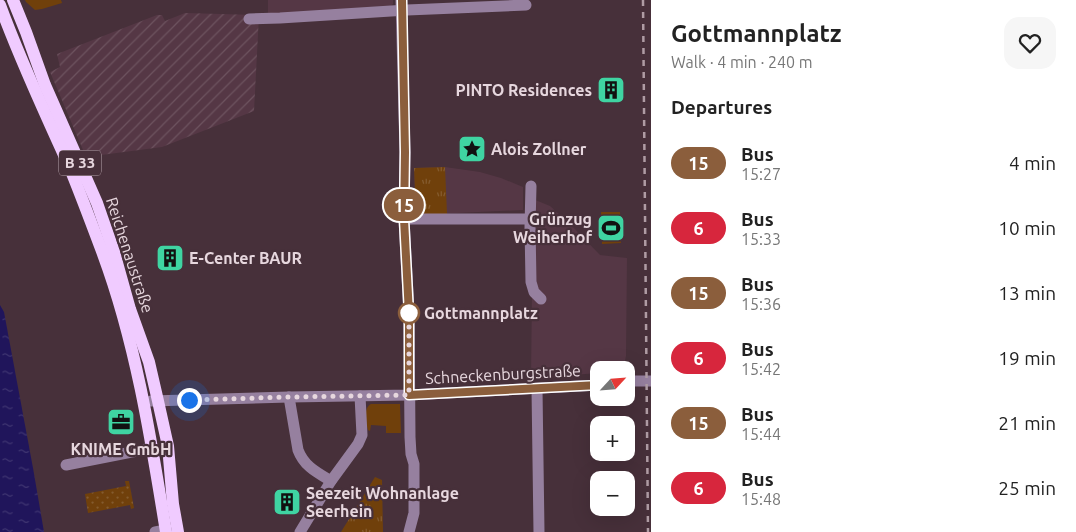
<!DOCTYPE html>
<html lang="en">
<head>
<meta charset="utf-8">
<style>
  :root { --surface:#fff; --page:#f6f6f6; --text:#222; --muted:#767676 }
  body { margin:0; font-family:Ubuntu,sans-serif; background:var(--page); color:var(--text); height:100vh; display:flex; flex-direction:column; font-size:19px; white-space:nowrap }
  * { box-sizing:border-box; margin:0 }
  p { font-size:16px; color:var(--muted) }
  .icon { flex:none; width:28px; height:28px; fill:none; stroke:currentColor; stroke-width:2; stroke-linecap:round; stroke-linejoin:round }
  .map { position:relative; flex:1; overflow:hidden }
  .drawer { display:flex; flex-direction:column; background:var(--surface); width:425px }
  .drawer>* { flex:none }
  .badge { padding:0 10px; border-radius:16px; font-size:18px; line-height:32px }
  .needle { width:32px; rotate:64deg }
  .tools { position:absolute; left:590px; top:361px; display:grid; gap:10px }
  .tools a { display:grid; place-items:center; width:45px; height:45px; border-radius:10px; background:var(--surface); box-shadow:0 5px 20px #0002; font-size:25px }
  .you { position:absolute; width:25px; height:25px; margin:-12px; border:4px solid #fff; border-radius:50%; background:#1a73e8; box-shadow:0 0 0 8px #1a73e833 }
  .map>.badge { position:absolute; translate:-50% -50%; box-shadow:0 0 0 2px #fff }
  h2 { padding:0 20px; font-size:19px; line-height:45px }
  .round { display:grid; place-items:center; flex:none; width:52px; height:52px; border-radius:15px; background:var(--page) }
  .head { display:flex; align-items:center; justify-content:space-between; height:85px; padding:0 20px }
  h1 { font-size:24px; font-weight:700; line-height:38px }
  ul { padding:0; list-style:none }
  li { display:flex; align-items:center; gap:15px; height:65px; padding:0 20px }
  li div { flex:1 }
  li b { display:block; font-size:19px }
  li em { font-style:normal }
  li .badge { min-width:55px; font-weight:700; text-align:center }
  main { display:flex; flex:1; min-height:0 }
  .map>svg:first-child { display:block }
  .built { fill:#553745 }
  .industrial { fill:url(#industrial-furrows) }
  .grass { fill:#70400b }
  .park { fill:url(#park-tufts) }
  .garden { fill:url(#garden-dots) }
  .water { fill:url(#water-ripples) }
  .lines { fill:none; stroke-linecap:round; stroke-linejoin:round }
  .minor { stroke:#96809f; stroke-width:11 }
  .major { stroke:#f0cbff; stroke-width:12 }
  .rail { stroke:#af9ca4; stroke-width:2.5; stroke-dasharray:6 6; stroke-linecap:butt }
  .line-casing { stroke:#fff; stroke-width:11 }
  .line { stroke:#8b5e3c; stroke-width:8 }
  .walk { stroke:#e7d7de; stroke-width:5; stroke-dasharray:0 9 }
  .stop-dot { fill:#fff; stroke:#8b5e3c; stroke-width:2.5 }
  .labels { text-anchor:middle; stroke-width:4.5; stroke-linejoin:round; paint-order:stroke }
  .shield { fill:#47303a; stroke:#b7a5ad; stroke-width:1 }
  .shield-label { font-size:15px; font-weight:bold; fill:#e7d7de }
  .poi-label { font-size:16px; font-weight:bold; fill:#e7d7de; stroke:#47303a; text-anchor:start }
  .street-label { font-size:16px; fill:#e7d7de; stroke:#47303a }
  .stop-label { font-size:16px; font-weight:bold; fill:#e7d7de; stroke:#47303a; text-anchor:start }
</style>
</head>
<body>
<main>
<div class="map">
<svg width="651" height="532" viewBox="0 0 651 532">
  <defs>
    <pattern id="industrial-furrows" width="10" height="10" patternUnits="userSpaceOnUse" patternTransform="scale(1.25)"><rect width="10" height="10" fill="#553745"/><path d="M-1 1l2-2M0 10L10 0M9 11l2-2" fill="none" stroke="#6d535f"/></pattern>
    <pattern id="park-tufts" width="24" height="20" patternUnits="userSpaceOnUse" patternTransform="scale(1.25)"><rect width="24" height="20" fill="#70400b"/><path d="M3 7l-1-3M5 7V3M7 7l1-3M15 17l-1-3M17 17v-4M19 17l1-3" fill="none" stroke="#845b2e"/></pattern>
    <pattern id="garden-dots" width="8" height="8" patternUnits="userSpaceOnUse" patternTransform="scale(1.25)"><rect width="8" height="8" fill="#70400b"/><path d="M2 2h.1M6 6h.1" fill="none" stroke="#845b2e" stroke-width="1.8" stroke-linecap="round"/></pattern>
    <pattern id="water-ripples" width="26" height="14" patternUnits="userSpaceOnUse" patternTransform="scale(1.25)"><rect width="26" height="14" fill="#20155b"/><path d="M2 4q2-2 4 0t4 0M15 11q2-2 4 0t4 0" fill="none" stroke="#403672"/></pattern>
  </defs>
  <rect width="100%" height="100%" fill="#47303a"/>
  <g class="built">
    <polygon points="268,0 393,0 393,4 390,7 268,14"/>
    <polygon points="445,167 480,172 501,178 523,187 523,210 416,215 414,168"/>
    <polygon points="533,199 550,206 569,223 600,255 627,258 626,356 623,370 599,370 599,373 531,378"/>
  </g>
  <polygon class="industrial" points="185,13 259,15 254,111 162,147 86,157 50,72 60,67 57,54 157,15 162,15 165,21"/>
  <g class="grass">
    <polygon points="25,0 61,0 62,3 42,9 35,10 26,2"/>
    <polygon points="601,212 620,212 621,243 602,244"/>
    <path d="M371,404H400L401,433H386V426L371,425L370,431L368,430C366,422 363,408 371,404Z"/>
  </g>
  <g class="park">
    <polygon points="445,167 447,214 416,215 414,168"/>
    <polygon points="375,477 382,480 383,532 341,532"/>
  </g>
  <polygon class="garden" points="125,481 129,481 134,508 131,509 130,505 88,513 85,494 126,486"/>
  <polygon class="water" points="0,305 4,312 33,468 44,532 0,532"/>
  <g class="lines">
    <g class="minor">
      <polyline points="401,0 405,152 404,219 409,313 410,437 411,454 414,464 414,513 409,532"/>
      <polyline points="249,19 280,18 407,10 526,5"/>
      <polyline points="531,186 530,226 531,282 534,292 541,299"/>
      <polyline points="404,219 530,219"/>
      <polyline points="626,381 651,381"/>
      <polyline points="537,389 539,532"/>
      <path d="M289,397L298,450C304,466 316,472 331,481"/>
      <polyline points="151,401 289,397 409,395 599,385"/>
      <polyline points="66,465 152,448"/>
      <polyline points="155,532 166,530"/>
      <polyline points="300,532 331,481 358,444 362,435 360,396"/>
    </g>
    <g class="major">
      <polyline points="13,0 26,32 45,85 97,203 114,252 130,309 149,362 158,401 168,446 173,504 178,532"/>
      <path d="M0,5C20,60 45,113 69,166C81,195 92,225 103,254C136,343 151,439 166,532"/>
    </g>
    <polyline class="rail" points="643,0 648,532"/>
  </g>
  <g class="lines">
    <defs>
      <polyline id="line" points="402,0 405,152 404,219 409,314 409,395 599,385"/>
    </defs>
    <use href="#line" class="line-casing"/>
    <use href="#line" class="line"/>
    <polyline class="walk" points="189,400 290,397 409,395 409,313"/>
  </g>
  <defs>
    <symbol id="building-square" viewBox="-11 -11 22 22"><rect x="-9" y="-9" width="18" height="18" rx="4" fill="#3fd4a2" stroke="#47303a"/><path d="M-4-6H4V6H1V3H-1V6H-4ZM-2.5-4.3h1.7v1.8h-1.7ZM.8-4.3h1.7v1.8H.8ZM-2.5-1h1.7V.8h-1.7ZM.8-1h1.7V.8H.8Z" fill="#111"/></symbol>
    <symbol id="sight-square" viewBox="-11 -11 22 22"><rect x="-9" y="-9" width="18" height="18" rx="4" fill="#3fd4a2" stroke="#47303a"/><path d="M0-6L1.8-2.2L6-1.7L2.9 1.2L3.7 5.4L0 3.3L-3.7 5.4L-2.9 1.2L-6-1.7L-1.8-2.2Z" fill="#111"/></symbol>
    <symbol id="stadium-square" viewBox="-11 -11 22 22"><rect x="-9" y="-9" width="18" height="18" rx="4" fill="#3fd4a2" stroke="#47303a"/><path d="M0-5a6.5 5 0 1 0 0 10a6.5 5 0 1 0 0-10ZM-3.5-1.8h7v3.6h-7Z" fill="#111"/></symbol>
    <symbol id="office-square" viewBox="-11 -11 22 22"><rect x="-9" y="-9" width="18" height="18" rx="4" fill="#3fd4a2" stroke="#47303a"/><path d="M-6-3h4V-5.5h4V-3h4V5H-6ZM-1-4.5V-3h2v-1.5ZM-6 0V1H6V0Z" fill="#111"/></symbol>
  </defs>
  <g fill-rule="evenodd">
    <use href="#building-square" x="595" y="74" width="32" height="32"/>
    <use href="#sight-square" x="456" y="133" width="32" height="32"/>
    <use href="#stadium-square" x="595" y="212" width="32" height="32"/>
    <use href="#building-square" x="154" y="242" width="32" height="32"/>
    <use href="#office-square" x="105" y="406" width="32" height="32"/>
    <use href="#building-square" x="271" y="486" width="32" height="32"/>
  </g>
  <circle class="stop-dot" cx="409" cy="313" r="10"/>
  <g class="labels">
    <rect class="shield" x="59" y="150.5" width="42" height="25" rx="4"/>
    <g class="shield-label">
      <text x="80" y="168">B 33</text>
    </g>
    <g class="poi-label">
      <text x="592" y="96" text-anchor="end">PINTO Residences</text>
      <text x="491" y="155">Alois Zollner</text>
      <text x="592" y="225" text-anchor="end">Grünzug<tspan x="592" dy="18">Weiherhof</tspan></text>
      <text x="189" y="264">E-Center BAUR</text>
      <text x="121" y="455" text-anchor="middle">KNIME GmbH</text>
      <text x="306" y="499">Seezeit Wohnanlage<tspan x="306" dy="18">Seerhein</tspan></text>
    </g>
    <g class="street-label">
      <text transform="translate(130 255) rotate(72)" y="6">Reichenaustraße</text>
      <text transform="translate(503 374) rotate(-3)" y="6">Schneckenburgstraße</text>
    </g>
    <g class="stop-label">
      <text x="424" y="319">Gottmannplatz</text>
    </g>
  </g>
</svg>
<div class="tools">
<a><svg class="needle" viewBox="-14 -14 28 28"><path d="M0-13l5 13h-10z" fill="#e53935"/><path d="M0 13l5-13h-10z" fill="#767676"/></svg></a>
<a>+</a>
<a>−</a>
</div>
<div class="you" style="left:189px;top:400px"></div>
<b class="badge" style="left:404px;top:205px;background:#8b5e3c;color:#fff">15</b>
</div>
<section class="drawer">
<div class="head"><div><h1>Gottmannplatz</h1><p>Walk · 4 min · 240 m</p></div><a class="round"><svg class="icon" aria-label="heart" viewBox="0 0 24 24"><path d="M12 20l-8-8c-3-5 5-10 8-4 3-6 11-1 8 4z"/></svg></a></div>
<h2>Departures</h2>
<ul>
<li><span class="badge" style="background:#8b5e3c;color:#fff">15</span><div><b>Bus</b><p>15:27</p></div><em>4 min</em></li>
<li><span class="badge" style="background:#d7263d;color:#fff">6</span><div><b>Bus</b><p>15:33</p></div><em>10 min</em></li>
<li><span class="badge" style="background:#8b5e3c;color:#fff">15</span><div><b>Bus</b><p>15:36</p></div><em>13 min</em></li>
<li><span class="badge" style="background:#d7263d;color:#fff">6</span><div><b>Bus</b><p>15:42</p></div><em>19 min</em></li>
<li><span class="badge" style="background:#8b5e3c;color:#fff">15</span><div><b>Bus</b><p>15:44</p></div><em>21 min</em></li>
<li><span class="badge" style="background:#d7263d;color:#fff">6</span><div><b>Bus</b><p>15:48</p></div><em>25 min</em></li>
</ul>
</section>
</main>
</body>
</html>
